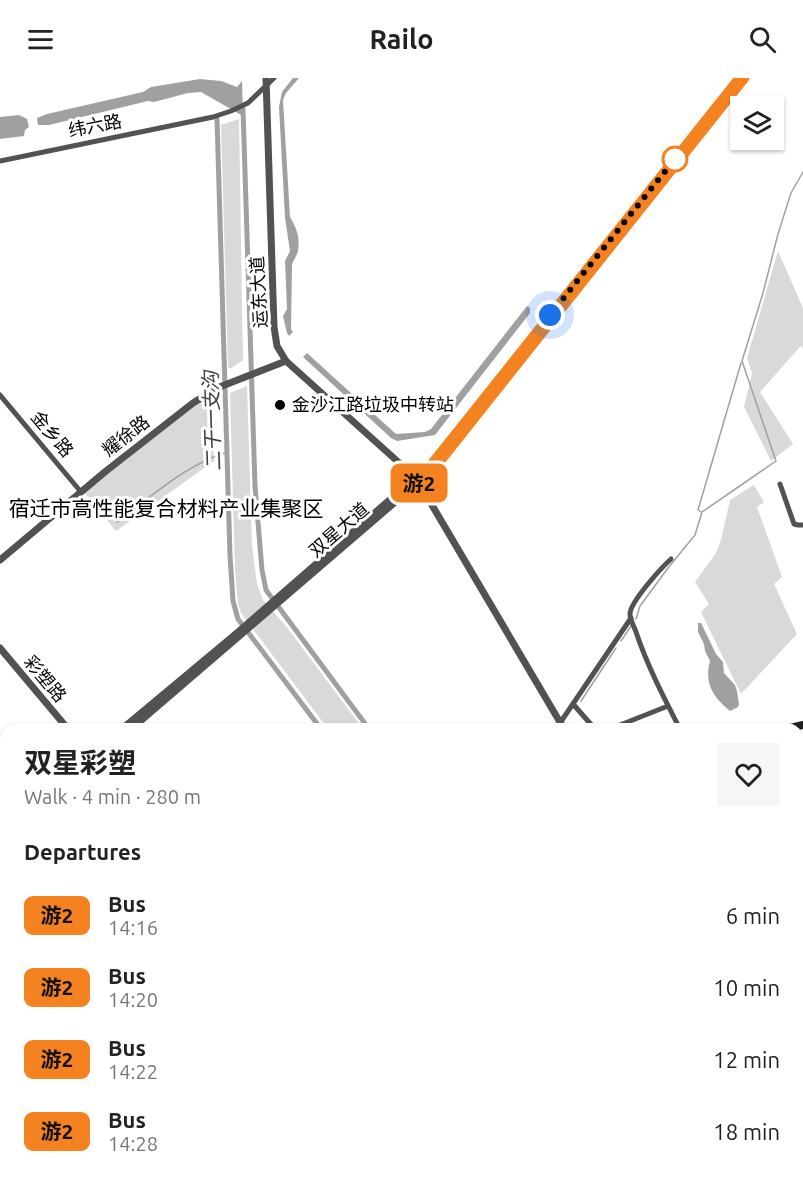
<!DOCTYPE html>
<html lang="en">
<head>
<meta charset="utf-8">
<style>
  :root { --surface:#fff; --page:#f6f6f6; --text:#222; --muted:#767676 }
  body { margin:0; font-family:Ubuntu,"Noto Sans SC",sans-serif; background:var(--page); color:var(--text); height:100vh; display:flex; flex-direction:column; font-size:22px; white-space:nowrap }
  * { box-sizing:border-box; margin:0 }
  p { font-size:20px; color:var(--muted) }
  .icon { flex:none; width:33px; height:33px; fill:none; stroke:currentColor; stroke-width:2; stroke-linecap:round; stroke-linejoin:round }
  .map { position:relative; flex:1; overflow:hidden }
  .side { position:absolute; left:0px; top:645px; width:804px; height:458px; display:flex; flex-direction:column; background:var(--surface); border-radius:18px 18px 0 0; box-shadow:0 2px 4px #0004 }
  .side>* { flex:none }
  .badge { padding:0 12px; border-radius:9px; font-size:21px; line-height:39px }
  .controls { position:absolute; left:730px; top:18px; display:grid; gap:12px }
  .controls a { display:grid; place-items:center; width:54px; height:54px; border-radius:0px; background:var(--surface); box-shadow:0 2px 4px #0004; font-size:30px }
  .you { position:absolute; width:30px; height:30px; margin:-15px; border:4px solid #fff; border-radius:50%; background:#1a73e8; box-shadow:0 0 0 9px #1a73e833 }
  .map>.badge { position:absolute; translate:-50% -50%; box-shadow:0 0 0 3px #fff }
  h2 { padding:0 24px; font-size:22px; line-height:54px }
  .round { display:grid; place-items:center; flex:none; width:63px; height:63px; border-radius:0px; background:var(--page) }
  .overview { display:flex; align-items:center; justify-content:space-between; height:102px; padding:0 24px }
  h1 { font-size:28px; font-weight:700; line-height:45px }
  ul { padding:0; list-style:none }
  li { display:flex; align-items:center; gap:18px; height:72px; padding:0 24px }
  li div { flex:1 }
  li b { display:block; font-size:22px }
  li em { font-style:normal }
  li .badge { min-width:66px; font-weight:700; text-align:center }
  header { display:flex; justify-content:space-between; align-items:center; height:78px; padding:0 24px; background:var(--surface); font-size:27px; font-weight:700 }
  .map>svg:first-child { display:block }
  .green { fill:#d9d9d9 }
  .water { fill:#a0a0a0 }
  .lines { fill:none; stroke-linecap:round; stroke-linejoin:round }
  .stream { stroke:#a0a0a0; stroke-width:1.5 }
  .canal { stroke:#a0a0a0; stroke-width:5 }
  .minor { stroke:#525252; stroke-width:5 }
  .tertiary { stroke:#525252; stroke-width:7 }
  .secondary { stroke:#1f1f1f; stroke-width:8 }
  .line-casing { stroke:#fff; stroke-width:14 }
  .line { stroke:#f58220; stroke-width:9 }
  .walk { stroke:#000; stroke-width:6; stroke-dasharray:0 10.8 }
  .stop-dot { fill:#fff; stroke:#f58220; stroke-width:3 }
  .poi-dot { fill:#000; stroke:#fff; stroke-width:2 }
  .labels { text-anchor:middle; stroke-width:6; stroke-linejoin:round; paint-order:stroke }
  .street-label { font-size:18px; fill:#000; stroke:#fff }
  .poi-label { font-size:18px; fill:#000; stroke:#fff; text-anchor:start }
  .water-label { font-size:20px; font-style:italic; fill:#414141; stroke:#fff }
  .quarter-label { font-size:21px; fill:#000; stroke:#fff }
</style>
</head>
<body>
<header><svg class="icon" aria-label="menu" viewBox="0 0 24 24"><path d="M4 6h16M4 12h16M4 18h16"/></svg>Railo<svg class="icon" aria-label="search" viewBox="0 0 24 24"><circle cx="10" cy="10" r="6"/><path d="M15 15l6 6"/></svg></header>
<div class="map">
<svg width="803" height="1102" viewBox="0 0 803 1102">
  <rect width="100%" height="100%" fill="#fff"/>
  <g class="green">
    <polygon points="239,41 243,282 230,291 228,288 221,47"/>
    <polygon points="778,173 803,230 803,271 801,268 798,271 760,314 793,366 771,383 744,329 752,295 747,280"/>
    <polygon points="247,308 252,467 257,506 263,522 286,548 363,651 328,651 241,535 238,526 235,492 230,315"/>
    <path d="M212,316L214,383L116,453L85,415C125,381 166,344 212,316Z"/>
    <polygon points="754,407 764,424 757,429 782,499 774,506 797,556 741,616 701,534 709,526 695,504 716,475 721,462 730,422"/>
    <polygon points="803,853 803,1102 766,1102 767,1097 798,1096 798,900"/>
  </g>
  <g class="water">
    <path d="M293,0H299L286,15L283,22L290,139C297,151 300,159 298,173C297,178 293,182 292,187L291,251L293,254L289,258L287,255L283,238L287,231L285,183L290,173L285,140L279,29L282,14Z"/>
    <polygon points="200,1 221,3 237,9 242,3 243,38 201,14 188,15 154,24 148,23 49,47 38,47 37,40 47,36 143,14 151,9"/>
    <polygon points="19,37 27,41 29,49 25,52 24,58 0,61 0,39"/>
    <polygon points="527,228 530,230 530,235 435,357 397,363 391,360 303,279 307,275 396,356 425,354 431,351"/>
    <path d="M698,545H701L716,576L723,584L724,595L735,607L737,613L739,626L738,629L730,633C713,619 704,605 710,583L705,573L704,566L698,554Z"/>
    <polygon points="803,971 803,1102 780,1102 781,1097 798,1096 798,999"/>
  </g>
  <g class="lines">
    <g class="stream">
      <polyline points="701,434 698,432 741,285"/>
      <path d="M117,444C151,419 187,386 227,374"/>
      <polyline points="636,541 640,528 668,490 695,457 702,434 776,383 742,283 763,215 778,156 791,115 803,94"/>
      <polyline points="621,563 631,548"/>
      <polyline points="581,623 616,570"/>
      <polyline points="609,1096 615,1102"/>
      <polyline points="660,1096 665,1102"/>
      <polyline points="693,1096 698,1102"/>
      <polyline points="507,1102 513,1096"/>
      <polyline points="748,1102 749,1096"/>
    </g>
    <g class="canal">
      <polyline points="243,31 255,408 262,492 266,512 369,651"/>
      <polyline points="217,41 230,478 233,523 238,541 321,651"/>
    </g>
    <g class="minor">
      <polyline points="0,83 213,39 231,33 248,25 274,0"/>
      <polyline points="0,317 81,414"/>
      <polyline points="780,406 794,446 798,447 803,447"/>
      <path d="M671,481C662,489 630,524 630,536C630,542 634,548 636,554C647,587 664,620 680,651"/>
      <polyline points="573,626 595,651"/>
      <polyline points="560,645 631,540"/>
      <polyline points="610,651 668,628"/>
      <polyline points="21,1102 28,1096"/>
    </g>
    <g class="tertiary">
      <polyline points="266,0 274,249 277,268 286,283 416,400 564,651"/>
      <polyline points="0,482 106,393 193,325 217,310 286,283"/>
      <polyline points="0,570 68,651"/>
      <polyline points="122,651 237,555 432,385 739,0"/>
      <polyline points="131,651 436,389 637,136"/>
      <polyline points="0,754 6,749"/>
      <polyline points="0,762 6,757"/>
      <polyline points="324,1096 327,1102"/>
      <polyline points="464,1102 471,1096"/>
    </g>
    <g class="secondary">
      <polyline points="786,651 803,647"/>
      <polyline points="798,798 803,771"/>
      <polyline points="0,1055 6,1063"/>
      <polyline points="37,1096 41,1102"/>
      <polyline points="760,1102 761,1096"/>
    </g>
  </g>
  <g class="lines">
    <defs>
      <polyline id="line" points="739,0 432,385 416,400 419,405 436,389 745,0"/>
    </defs>
    <use href="#line" class="line-casing"/>
    <use href="#line" class="line"/>
    <polyline class="walk" points="550,237 675,81"/>
  </g>
  <circle class="stop-dot" cx="675" cy="81" r="12"/>
  <circle class="poi-dot" cx="280" cy="327" r="6"/>
  <g class="labels">
    <g class="street-label">
      <text transform="translate(95 48) rotate(-11)" y="6">纬六路</text>
      <text transform="translate(259 214) rotate(-93)" y="6">运东大道</text>
      <text transform="translate(52 356) rotate(50)" y="6">金乡路</text>
      <text transform="translate(126 358) rotate(-38)" y="6">耀徐路</text>
      <text transform="translate(339 452) rotate(-41)" y="6">双星大道</text>
      <text transform="translate(45 601) rotate(50)" y="6">彩塑路</text>
    </g>
    <g class="poi-label">
      <text x="292" y="333">金沙江路垃圾中转站</text>
    </g>
    <g class="water-label">
      <text transform="translate(212 343) rotate(-92)" y="7">二干一支沟</text>
    </g>
    <g class="quarter-label">
      <text x="166" y="438">宿迁市高性能复合材料产业集聚区</text>
    </g>
  </g>
</svg>
<div class="controls">
<a><svg class="icon" aria-label="layers" viewBox="0 0 24 24"><path d="M12 4l9 5-9 5-9-5zM3 14l9 5 9-5"/></svg></a>
</div>
<div class="you" style="left:550px;top:237px"></div>
<b class="badge" style="left:419px;top:405px;background:#f58220;color:#111">游2</b>
<section class="side">
<div class="overview"><div><h1>双星彩塑</h1><p>Walk · 4 min · 280 m</p></div><a class="round"><svg class="icon" aria-label="heart" viewBox="0 0 24 24"><path d="M12 20l-8-8c-3-5 5-10 8-4 3-6 11-1 8 4z"/></svg></a></div>
<h2>Departures</h2>
<ul>
<li><span class="badge" style="background:#f58220;color:#111">游2</span><div><b>Bus</b><p>14:16</p></div><em>6 min</em></li>
<li><span class="badge" style="background:#f58220;color:#111">游2</span><div><b>Bus</b><p>14:20</p></div><em>10 min</em></li>
<li><span class="badge" style="background:#f58220;color:#111">游2</span><div><b>Bus</b><p>14:22</p></div><em>12 min</em></li>
<li><span class="badge" style="background:#f58220;color:#111">游2</span><div><b>Bus</b><p>14:28</p></div><em>18 min</em></li>
</ul>
</section>
</div>
</body>
</html>
